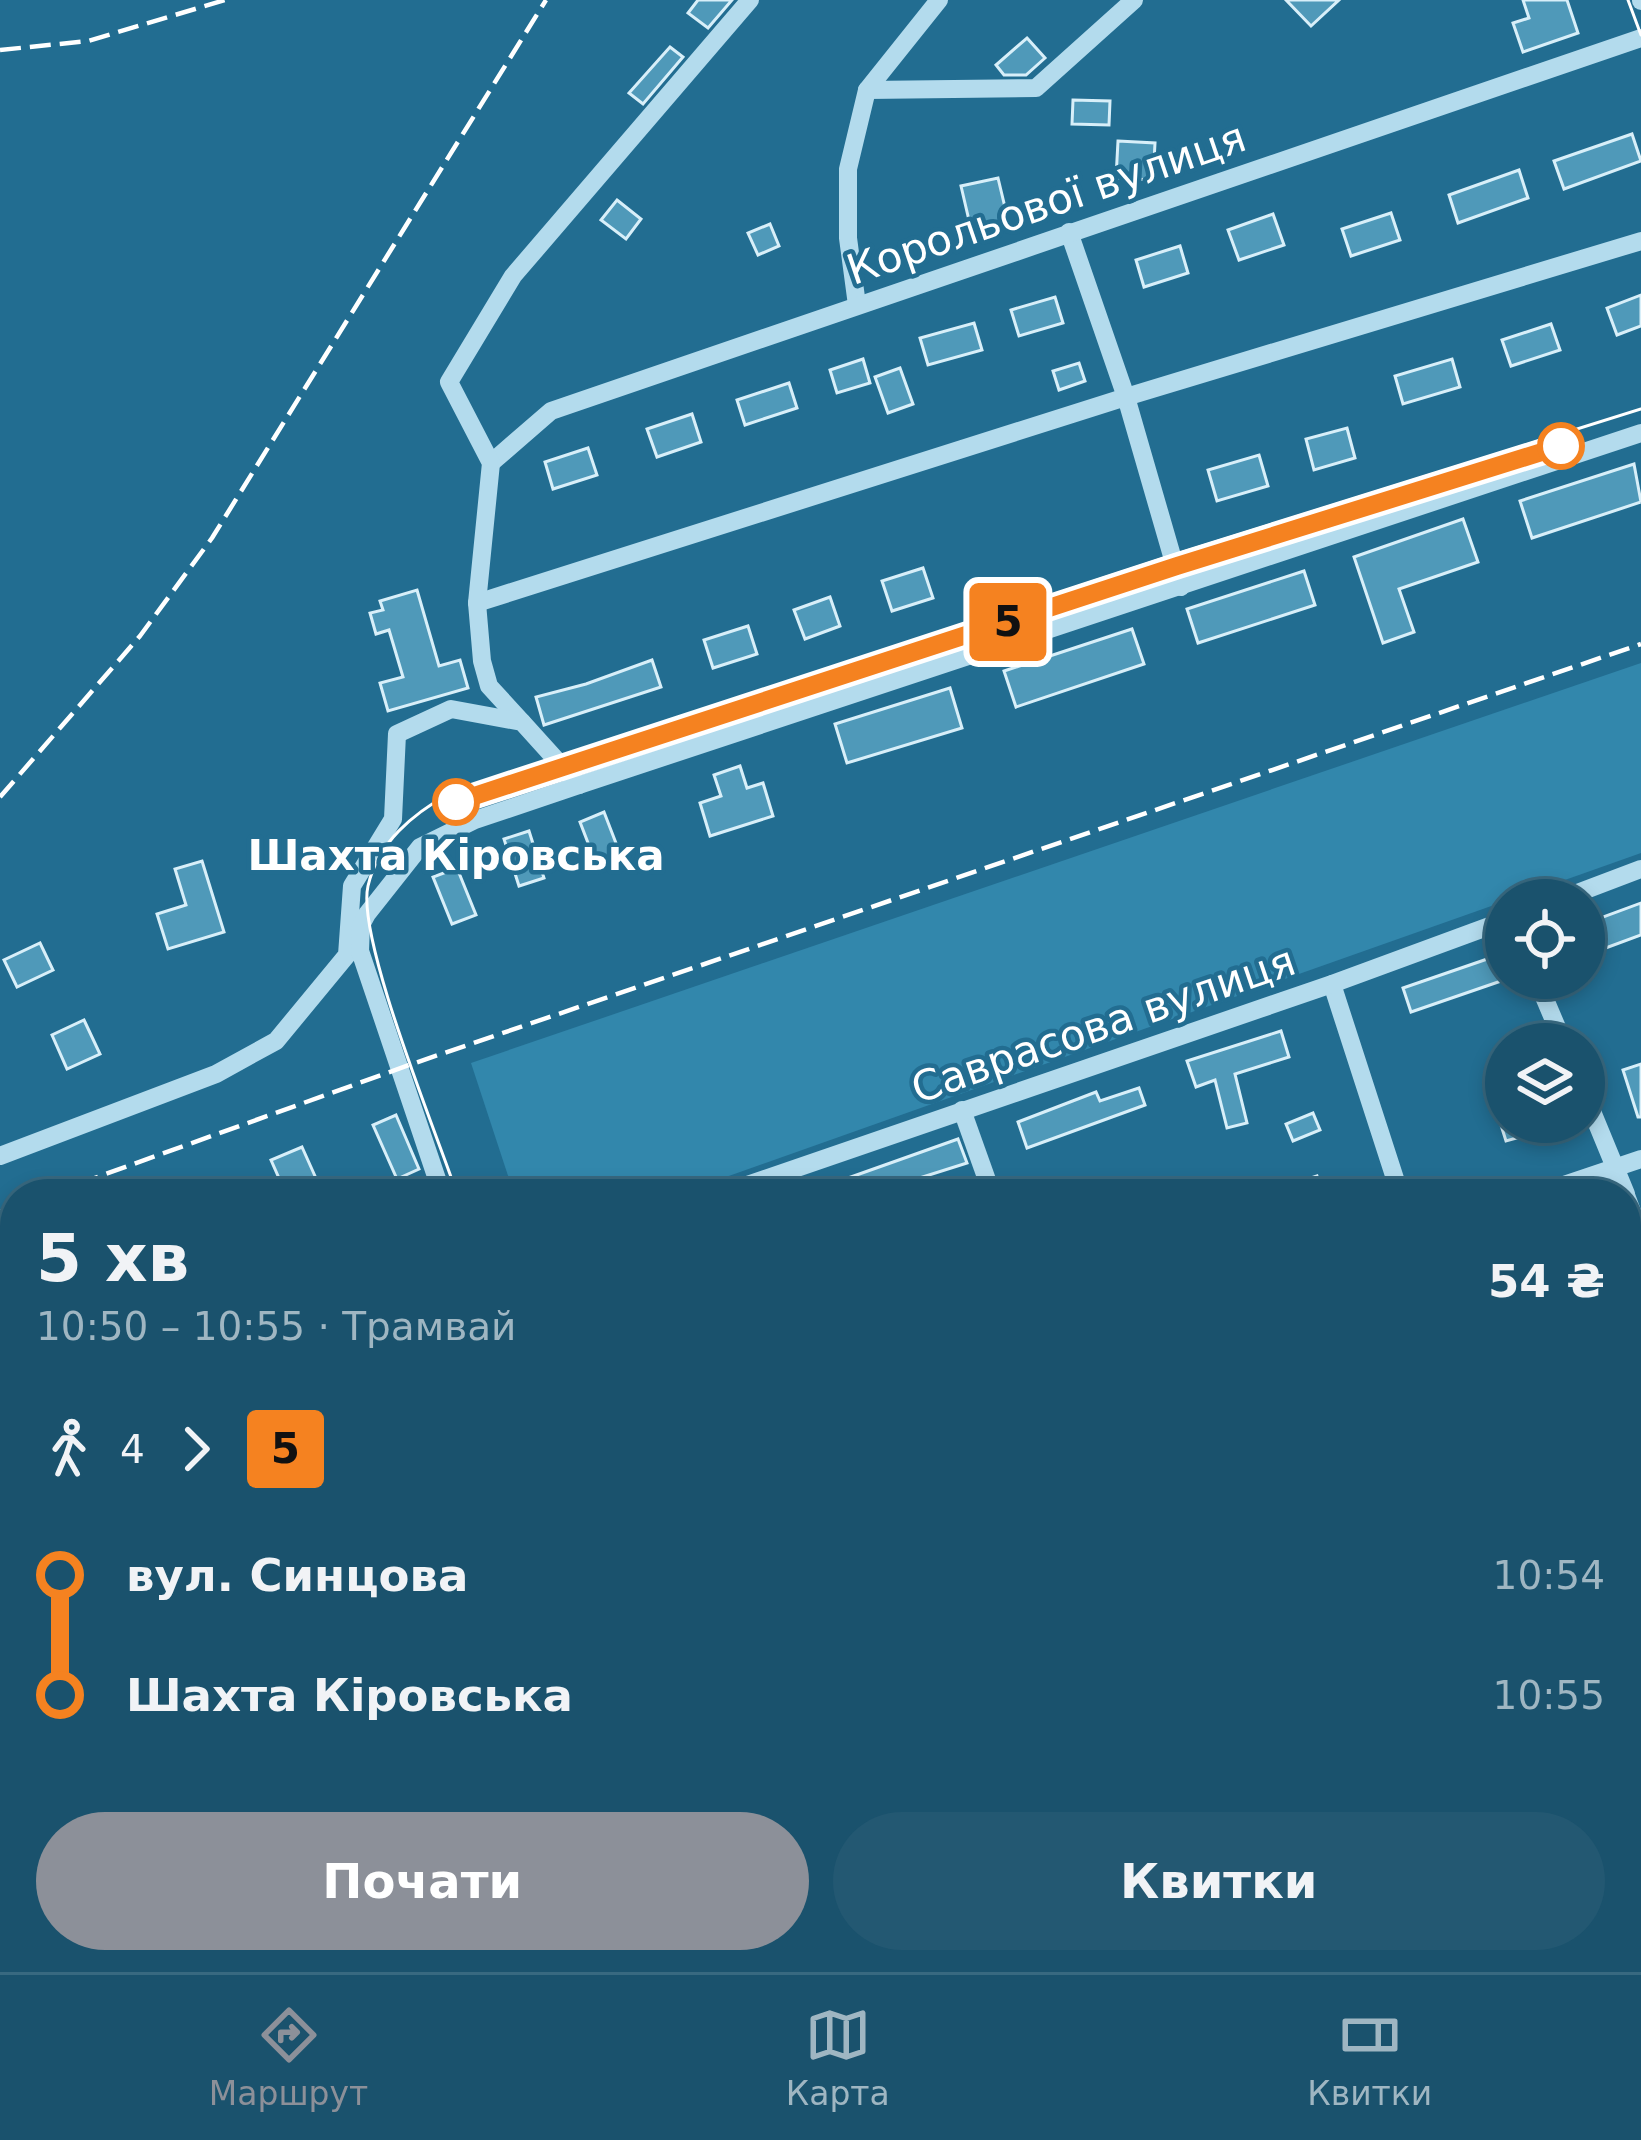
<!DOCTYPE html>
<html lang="uk">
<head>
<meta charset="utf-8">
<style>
  :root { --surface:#1a526d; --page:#235872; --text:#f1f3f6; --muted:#9fb6c2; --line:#386980; --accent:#8c9099 }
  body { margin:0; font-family:"DejaVu Sans",sans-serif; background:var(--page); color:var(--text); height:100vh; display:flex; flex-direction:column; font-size:45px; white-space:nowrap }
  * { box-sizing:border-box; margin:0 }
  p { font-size:39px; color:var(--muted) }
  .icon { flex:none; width:66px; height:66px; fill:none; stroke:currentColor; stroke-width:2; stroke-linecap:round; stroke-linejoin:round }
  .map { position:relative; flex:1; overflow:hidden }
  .details { position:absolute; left:0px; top:1179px; width:1641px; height:795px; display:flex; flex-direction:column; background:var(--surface); border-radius:48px 48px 0 0; box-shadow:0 6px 18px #0003,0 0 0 3px var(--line) }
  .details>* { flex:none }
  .badge { padding:0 24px; border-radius:9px; font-size:42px; line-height:78px }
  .tools { position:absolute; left:1485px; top:879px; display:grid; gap:24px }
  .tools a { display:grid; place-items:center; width:120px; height:120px; border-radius:50%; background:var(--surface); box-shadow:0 6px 18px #0003,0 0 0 3px var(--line); font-size:60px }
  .map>.badge { position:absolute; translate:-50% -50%; box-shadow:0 0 0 6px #fff }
  .legs { display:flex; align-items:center; gap:18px; height:132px; padding:0 36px; font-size:39px }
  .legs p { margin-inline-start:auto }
  .overview { display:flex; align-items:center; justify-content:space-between; height:204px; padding:0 36px }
  h1 { font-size:66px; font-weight:800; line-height:90px }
  .button { display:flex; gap:24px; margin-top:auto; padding:24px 36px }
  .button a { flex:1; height:138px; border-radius:72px; background:var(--accent); color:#fff; font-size:48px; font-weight:800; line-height:138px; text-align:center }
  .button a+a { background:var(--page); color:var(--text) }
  ul { padding:0 36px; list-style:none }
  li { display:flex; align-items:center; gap:42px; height:120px; font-size:45px }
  li i { display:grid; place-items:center; width:18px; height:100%; margin:0 15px; background:currentColor }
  li i::after { content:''; width:30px; height:30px; margin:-15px; border:9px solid; border-radius:50%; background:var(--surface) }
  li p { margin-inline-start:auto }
  li:first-child i { background:linear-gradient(#0000 50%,currentColor 0) }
  li:last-child i { background:linear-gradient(currentColor 50%,#0000 0) }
  .tab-bar { display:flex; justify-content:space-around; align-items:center; height:168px; border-top:3px solid var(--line); background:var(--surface); font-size:33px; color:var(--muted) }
  .tab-bar a { display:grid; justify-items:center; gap:6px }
  .tab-bar .selected { color:var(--accent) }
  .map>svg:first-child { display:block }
  .green { fill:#3287ac }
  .building { fill:#4f99b9; stroke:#d8eff9; stroke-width:3 }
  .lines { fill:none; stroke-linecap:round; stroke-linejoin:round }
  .minor { stroke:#b3dbed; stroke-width:18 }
  .major { stroke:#f9fdff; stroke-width:21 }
  .tram { stroke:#fff; stroke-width:3 }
  .rail { stroke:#fff; stroke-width:4.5; stroke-dasharray:21 9; stroke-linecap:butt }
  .line-1-casing { stroke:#fff; stroke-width:27 }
  .line-1 { stroke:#f58220; stroke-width:18 }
  .stop-1-dot { fill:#fff; stroke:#f58220; stroke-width:6 }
  .labels { text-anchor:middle; stroke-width:9; stroke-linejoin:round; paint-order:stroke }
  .street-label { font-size:42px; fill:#fff; stroke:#226d91 }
  .stop-label { font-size:42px; font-weight:bold; fill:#fff; stroke:#226d91 }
</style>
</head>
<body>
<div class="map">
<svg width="1641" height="1972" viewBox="0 0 1641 1972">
  <rect width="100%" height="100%" fill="#226d91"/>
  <polygon class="green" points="1641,663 1641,853 678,1194 514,1194 471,1063"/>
  <g class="building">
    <polygon points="698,0 732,0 708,28 688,13"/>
    <polygon points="1286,0 1339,0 1311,26"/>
    <polygon points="1523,0 1567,0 1578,33 1523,52 1513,23 1529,18"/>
    <polygon points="1027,38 1045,58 1026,75 1004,75 996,65"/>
    <polygon points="670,47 683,57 643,104 629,93"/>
    <polygon points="1073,100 1110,101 1109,125 1072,124"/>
    <polygon points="1632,134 1641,161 1564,189 1554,161"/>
    <polygon points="1118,141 1155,143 1153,180 1116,178"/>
    <polygon points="1519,170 1528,198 1458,223 1449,195"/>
    <polygon points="998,178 1008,220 971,229 961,186"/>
    <polygon points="617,200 641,219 626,239 601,220"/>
    <polygon points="1391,213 1400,240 1351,256 1342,229"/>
    <polygon points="1273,214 1284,245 1239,260 1228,230"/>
    <polygon points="770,224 779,246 758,255 748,233"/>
    <polygon points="1180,246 1188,273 1144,287 1136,260"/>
    <polygon points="1641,295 1641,326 1617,335 1607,308"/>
    <polygon points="1055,297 1063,323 1019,336 1011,310"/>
    <polygon points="974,323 982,350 928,365 920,338"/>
    <polygon points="1551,324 1560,350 1511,366 1502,340"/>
    <polygon points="863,359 870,383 837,393 830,370"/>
    <polygon points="1452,359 1460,387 1403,404 1395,376"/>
    <polygon points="1079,363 1085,381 1059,390 1053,371"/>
    <polygon points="900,368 913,404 888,413 875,377"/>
    <polygon points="789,383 797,408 745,425 737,400"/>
    <polygon points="692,414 701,442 657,457 647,429"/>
    <polygon points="1347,428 1355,458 1314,470 1306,439"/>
    <polygon points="588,448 597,475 553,489 545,462"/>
    <polygon points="1259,455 1268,486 1217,501 1208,470"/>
    <polygon points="1634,464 1641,502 1532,538 1520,501"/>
    <polygon points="1463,519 1478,562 1399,589 1414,632 1383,643 1354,557"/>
    <polygon points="923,568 933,598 892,611 882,581"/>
    <polygon points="1304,571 1315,605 1198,643 1187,609"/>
    <polygon points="417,590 439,666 460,660 468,688 388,711 380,683 403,677 389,630 376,634 370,613 383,610 380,601"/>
    <polygon points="830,597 840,626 805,639 794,610"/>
    <polygon points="748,626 757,654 713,668 704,640"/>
    <polygon points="1132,629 1144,664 1016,707 1004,671"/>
    <polygon points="652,660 661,687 544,725 536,697 586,684"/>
    <polygon points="950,688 962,728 847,763 835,724"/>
    <polygon points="740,766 747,788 763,783 773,816 710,836 700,803 721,796 714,775"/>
    <polygon points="604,812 619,851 595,861 580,822"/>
    <polygon points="529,831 544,878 519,886 504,839"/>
    <polygon points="202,861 224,932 168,949 157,914 186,905 175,869"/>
    <polygon points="457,868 476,915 452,924 433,877"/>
    <polygon points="1641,903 1641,935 1584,956 1584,924"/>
    <polygon points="40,943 53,970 17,987 4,960"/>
    <polygon points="1496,956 1504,980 1411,1012 1403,988"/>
    <polygon points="84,1020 100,1054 67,1069 52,1035"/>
    <polygon points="1281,1031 1289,1057 1235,1074 1247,1123 1227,1128 1215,1080 1196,1087 1187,1061"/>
    <polygon points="1641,1064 1641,1117 1638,1117 1623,1070"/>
    <polygon points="1139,1088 1145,1105 1027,1148 1018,1122 1096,1092 1100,1101"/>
    <polygon points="1313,1113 1320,1130 1293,1141 1286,1124"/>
    <polygon points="396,1115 419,1169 397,1179 373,1125"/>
    <polygon points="1500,1122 1558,1122 1559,1126 1506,1141"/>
    <polygon points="958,1139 967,1163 869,1194 803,1194"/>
    <polygon points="302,1147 323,1194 286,1194 271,1160"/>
    <polygon points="1317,1176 1323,1194 1273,1194 1272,1191"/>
    <polygon points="15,1351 15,1382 0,1387 0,1356"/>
    <polygon points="1641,1588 1641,1711 1626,1676 1626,1594"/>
    <polygon points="15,1789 15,1863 14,1863 0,1828 0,1795"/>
  </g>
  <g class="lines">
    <g class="minor">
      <polyline points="1641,0 1641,1"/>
      <polyline points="867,90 1036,88 1134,0"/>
      <polyline points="1069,232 1126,397 1181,587"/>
      <polyline points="857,305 848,238 848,169 867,90 939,0"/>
      <polyline points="491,463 551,411 1641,38"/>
      <polyline points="477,603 1126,397 1641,241"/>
      <polyline points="522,722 489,686 482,661 477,603 491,463 449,382 513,276 750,0"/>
      <polyline points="1559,900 1641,869"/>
      <polyline points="1536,978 1564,1044"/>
      <polyline points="1332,984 1400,1194"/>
      <polyline points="1584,1092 1626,1194"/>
      <polyline points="962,1110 992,1194"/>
      <polyline points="0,1156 216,1074 276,1041 347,955 352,886 393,819 397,734 451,709 522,722 579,785"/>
      <polyline points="442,1194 360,951 361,925 367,914 420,847 475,820 579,785 1641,433"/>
      <polyline points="721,1194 1332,984 1506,920"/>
      <polyline points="1537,1194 1641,1159"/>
      <polyline points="1626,1195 1641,1236"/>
      <polyline points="0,1297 15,1294"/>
      <polyline points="0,1443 15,1438"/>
      <polyline points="0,1633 15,1673"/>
      <polyline points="1626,1853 1641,1894"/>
      <polyline points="273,1959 278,1972"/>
      <polyline points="428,1959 432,1972"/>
      <polyline points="567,1959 572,1972"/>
      <polyline points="707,1959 712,1972"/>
      <polyline points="895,1959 899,1972"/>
      <polyline points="1041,1959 1045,1972"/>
      <polyline points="1399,1972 1435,1959"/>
    </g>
    <g class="major">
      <polyline points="1626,1457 1641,1452"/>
      <polyline points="119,1972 157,1959"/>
    </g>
    <g class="tram">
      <polyline points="1628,0 1641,35"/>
      <path d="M457,1194C437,1134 356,938 368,886C378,842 413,814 450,793L1174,555L1641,409"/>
      <polyline points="719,1959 724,1972"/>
    </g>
    <g class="rail">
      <polyline points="0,50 88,41 225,0"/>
      <polyline points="0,797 140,636 212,538 546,0"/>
      <polyline points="50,1194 412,1064 1641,644"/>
      <polyline points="0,1212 15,1207"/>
    </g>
  </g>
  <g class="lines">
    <defs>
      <polyline id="line-1" points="456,802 1177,566 1561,446"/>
    </defs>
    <use href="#line-1" class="line-1-casing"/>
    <use href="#line-1" class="line-1"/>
  </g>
  <g class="stop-1-dot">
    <circle cx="1561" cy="446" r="21"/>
    <circle cx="456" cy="802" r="21"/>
  </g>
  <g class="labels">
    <g class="street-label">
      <text transform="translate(1046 203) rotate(-19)" y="15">Корольової вулиця</text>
      <text transform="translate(1103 1024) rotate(-19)" y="15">Саврасова вулиця</text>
    </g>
    <g class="stop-label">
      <text x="456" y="870">Шахта Кіровська</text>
    </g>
  </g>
</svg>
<div class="tools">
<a><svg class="icon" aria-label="locate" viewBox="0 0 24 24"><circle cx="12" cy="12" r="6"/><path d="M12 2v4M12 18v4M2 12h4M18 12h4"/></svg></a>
<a><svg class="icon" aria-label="layers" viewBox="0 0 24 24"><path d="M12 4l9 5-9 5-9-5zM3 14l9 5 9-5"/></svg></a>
</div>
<b class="badge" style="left:1008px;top:622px;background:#f58220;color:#111">5</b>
<section class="details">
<div class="overview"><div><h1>5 хв</h1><p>10:50 – 10:55 · Трамвай</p></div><b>54 ₴</b></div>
<div class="legs"><svg class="icon" aria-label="walk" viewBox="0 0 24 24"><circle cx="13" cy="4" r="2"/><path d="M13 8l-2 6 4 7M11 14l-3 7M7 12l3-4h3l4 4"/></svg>4<svg class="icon" aria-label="forward" viewBox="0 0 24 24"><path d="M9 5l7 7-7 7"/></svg><b class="badge" style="background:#f58220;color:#111">5</b></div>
<ul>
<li><i style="color:#f58220"></i><b>вул. Синцова</b><p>10:54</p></li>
<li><i style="color:#f58220"></i><b>Шахта Кіровська</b><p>10:55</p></li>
</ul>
<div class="button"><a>Почати</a><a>Квитки</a></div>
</section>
</div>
<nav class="tab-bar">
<a class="selected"><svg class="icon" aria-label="directions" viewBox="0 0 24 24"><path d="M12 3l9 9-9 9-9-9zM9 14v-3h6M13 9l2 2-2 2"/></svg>Маршрут</a>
<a><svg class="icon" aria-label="map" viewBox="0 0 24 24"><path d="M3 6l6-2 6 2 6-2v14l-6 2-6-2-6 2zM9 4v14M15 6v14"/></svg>Карта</a>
<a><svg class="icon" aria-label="tickets" viewBox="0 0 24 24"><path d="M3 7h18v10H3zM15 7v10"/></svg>Квитки</a>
</nav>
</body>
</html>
